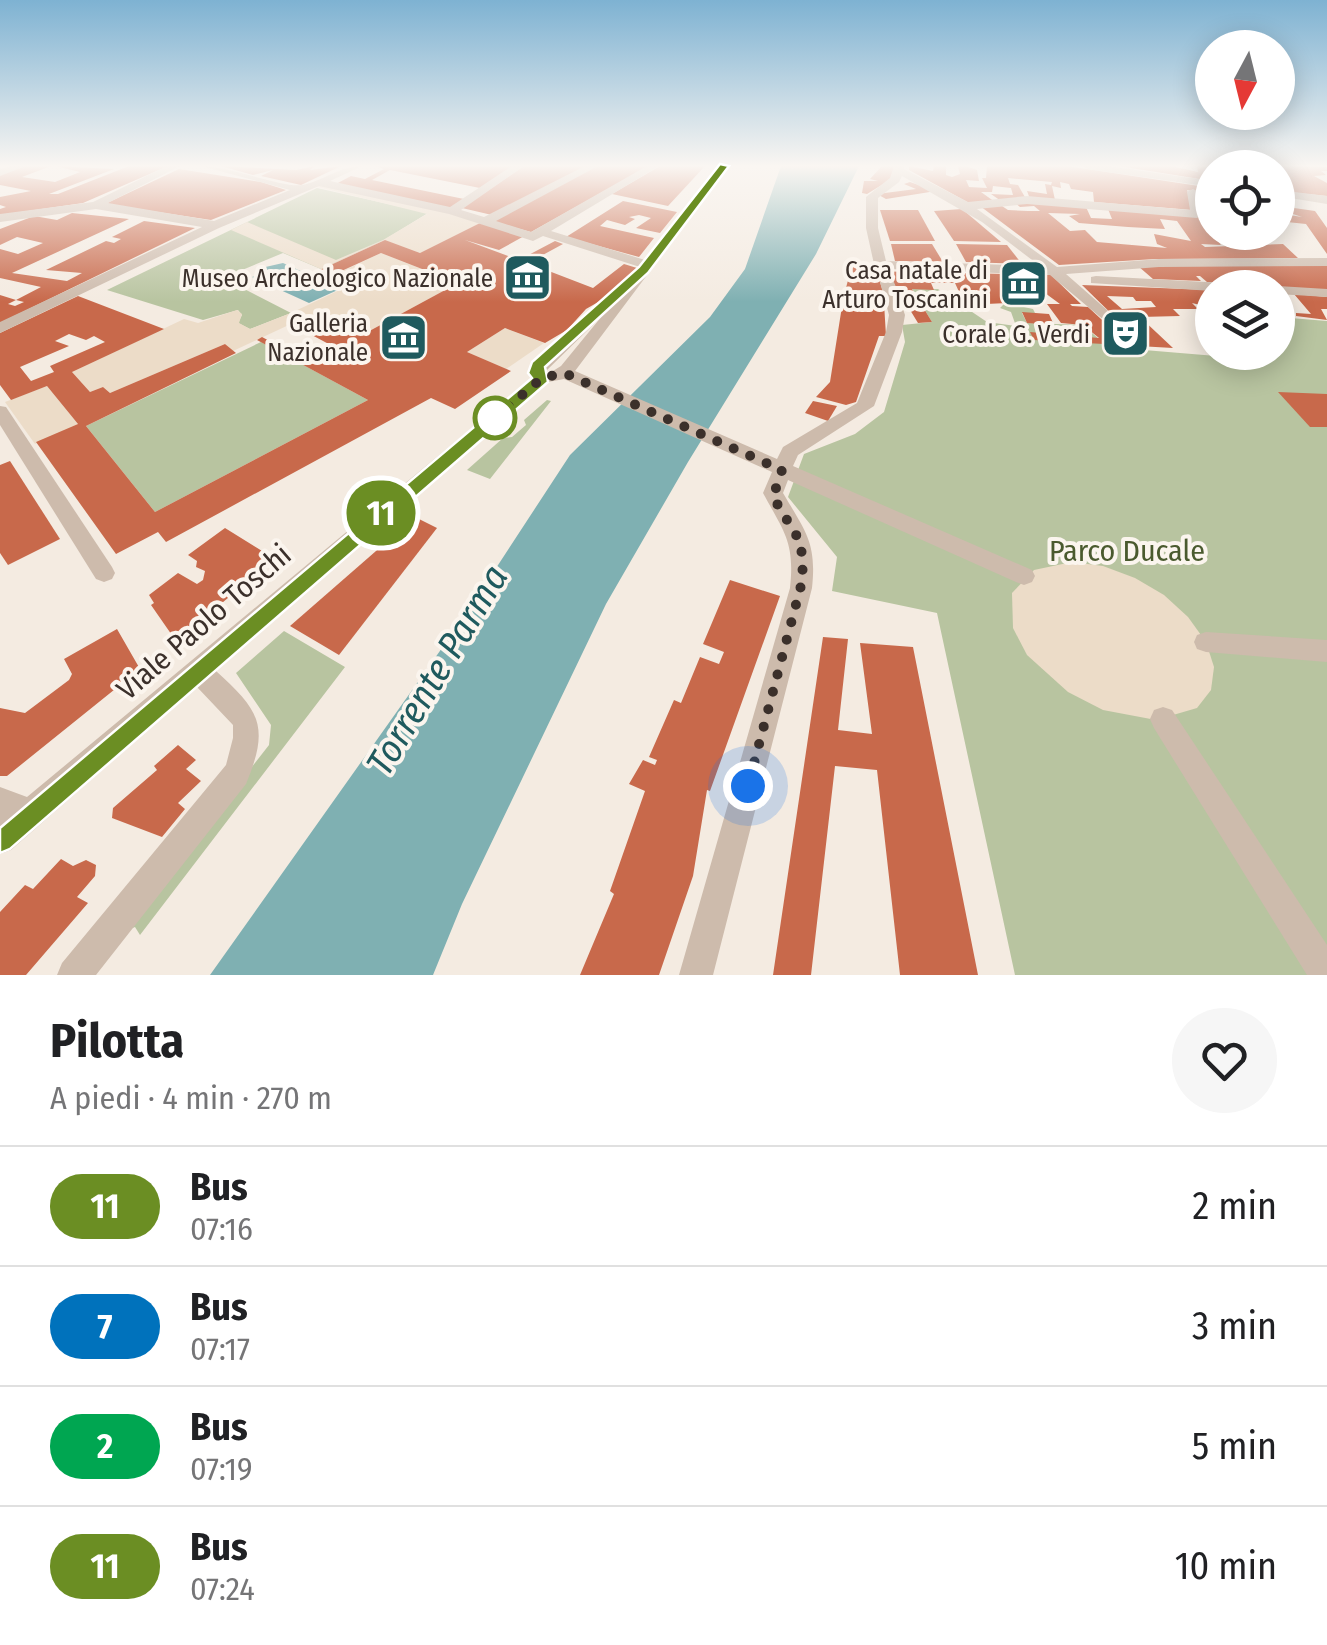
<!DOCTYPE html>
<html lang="it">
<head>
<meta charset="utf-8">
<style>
  :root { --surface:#fff; --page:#f6f6f6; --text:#202124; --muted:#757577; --line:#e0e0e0 }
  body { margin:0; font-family:"Fira Sans Condensed",sans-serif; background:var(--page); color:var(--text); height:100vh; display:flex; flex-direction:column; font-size:38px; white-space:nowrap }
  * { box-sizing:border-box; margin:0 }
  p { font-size:32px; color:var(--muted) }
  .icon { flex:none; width:55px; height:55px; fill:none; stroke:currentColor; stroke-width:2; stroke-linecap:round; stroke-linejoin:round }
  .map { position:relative; height:975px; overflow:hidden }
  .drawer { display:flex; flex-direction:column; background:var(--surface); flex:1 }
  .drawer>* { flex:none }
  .badge { padding:0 20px; border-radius:32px; font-size:35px; line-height:65px }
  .needle { width:65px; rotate:187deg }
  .tools { position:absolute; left:1195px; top:30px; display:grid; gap:20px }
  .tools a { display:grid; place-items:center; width:100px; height:100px; border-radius:50%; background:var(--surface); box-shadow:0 5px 25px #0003; font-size:50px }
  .you { position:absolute; width:50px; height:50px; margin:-25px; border:8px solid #fff; border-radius:50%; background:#1a73e8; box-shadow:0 0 0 15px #1a73e833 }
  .map>.badge { position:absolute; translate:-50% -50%; box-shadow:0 0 0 5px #fff }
  .round { display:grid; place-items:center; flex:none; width:105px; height:105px; border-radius:52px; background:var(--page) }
  .summary { display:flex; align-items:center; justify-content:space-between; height:170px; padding:0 50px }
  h1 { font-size:48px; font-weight:700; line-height:75px }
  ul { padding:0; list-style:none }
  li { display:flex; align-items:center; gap:30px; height:120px; padding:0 50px; border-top:2px solid var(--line) }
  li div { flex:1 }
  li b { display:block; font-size:38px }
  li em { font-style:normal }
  li .badge { min-width:110px; font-weight:700; text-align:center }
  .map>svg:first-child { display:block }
  .green { fill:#b8c4a0 }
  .plaza { fill:#ecdcc8 }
  .water { fill:#7fb0b2 }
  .building { fill:#c8694b; fill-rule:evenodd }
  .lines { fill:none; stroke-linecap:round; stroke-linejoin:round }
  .minor { fill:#cdbbac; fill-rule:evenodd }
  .line { fill:#6b8e23; stroke:#fff; stroke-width:2.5 }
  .walk { stroke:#3b302b; stroke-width:10; stroke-dasharray:0 18 }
  .stop-dot { fill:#fff; stroke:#6b8e23; stroke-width:5 }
  .labels { text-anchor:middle; stroke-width:8; stroke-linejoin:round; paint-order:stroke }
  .far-poi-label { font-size:25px; fill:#3b302b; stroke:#fbf5ee; text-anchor:end }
  .park-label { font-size:30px; fill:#4a5a2e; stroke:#fbf5ee }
  .street-label { font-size:30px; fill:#3b302b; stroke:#fbf5ee }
  .near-water-label { font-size:38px; font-style:italic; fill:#1f5a5e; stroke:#fbf5ee }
</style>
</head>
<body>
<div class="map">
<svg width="1327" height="975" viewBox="0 0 1327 975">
  <rect width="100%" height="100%" fill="#f4ebe1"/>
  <g class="green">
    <polygon points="317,188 428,213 384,240 321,269 283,253 223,278 291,313 250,329 238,323 242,315 238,310 203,320 107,290"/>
    <polygon points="912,289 938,289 987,322 1016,326 1011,312 1000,308 1005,303 1033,309 1035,313 1022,313 1027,323 1083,325 1108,347 1240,358 1238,353 1278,352 1278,317 1327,321 1327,975 1015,975 937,613 832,591 837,557 788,497 804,454 855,434 884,412 905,342 902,325 932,322"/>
    <polygon points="261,342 368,400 155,512 86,426"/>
    <polygon points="547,400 551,401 490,479 467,470 503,438 512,437 526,425 524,420"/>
    <polygon points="284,631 345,667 140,935 135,927 123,932 269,745 271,725 236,673"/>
  </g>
  <g class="plaza">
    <polygon points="325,180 482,222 420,253 384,240 321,269 231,230 247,222 336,260 383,240 427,214 314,186"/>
    <polygon points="381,253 458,283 362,335 293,323 233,351 225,344 110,393 103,387 90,392 72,372 184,319 198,323 237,310 242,314 239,323 250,329 291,313 350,285 332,276"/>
    <polygon points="505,328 544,343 506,369 467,352"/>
    <polygon points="47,386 78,424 35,444 5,402"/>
    <polygon points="1072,562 1103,566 1135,578 1164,595 1188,617 1206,642 1214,667 1211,690 1197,708 1156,720 1103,710 1068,692 1027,655 1013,628 1012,593 1034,570"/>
  </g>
  <g class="water">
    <polygon points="781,166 859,166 816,254 688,462 606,604 462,904 433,975 210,975 464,617 570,455 710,317 745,269"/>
    <polygon points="283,263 340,289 309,303 252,277 262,273 261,268"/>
  </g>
  <g class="building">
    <polygon points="25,166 51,166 22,177 55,182 80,172 56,166 114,169 49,194 58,194 129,166 168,166 83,203 0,215 0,209 6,207 0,205 0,197 31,191 0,185 0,174"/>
    <polygon points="221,166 296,170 315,166 310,170 341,166 301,185 261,176 273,170 253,175"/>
    <polygon points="376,166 514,166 480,188 390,170 372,180 464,199 451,208 336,184 351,176 365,179 384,169"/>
    <polygon points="524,166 587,166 492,215 462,208"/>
    <polygon points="597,166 649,166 531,232 491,221"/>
    <polygon points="660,166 705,166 668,206 612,194"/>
    <polygon points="882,166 896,166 893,178 867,194 862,193 864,181 878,181 870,179"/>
    <path d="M909,166L933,171L934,166H946V175L952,177L960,174L958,166H966L977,170L979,181L966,180L969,187L987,188L982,178H986L987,166H1067L1212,188V232H1271L1274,240L1214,236L1221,245L1201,244L1205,247L1283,244L1298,258L1155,259L1059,265L980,206L999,204L1008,210L1028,211H1040L1034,206L1020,207L1015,203L1086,207L1091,218L1112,219L1108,209L1206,217L1197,201L1206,202L1203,192L1187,190L1193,210L1094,202L1093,192L1071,189L1069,184L1060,182L1061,188L1052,186L1055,200L1030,199L1027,191L1047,194L1045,184L1051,185L1052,182L1008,178L1010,184L1018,185L1026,199L1001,201L991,194L1013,195L1011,188L993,186L992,192H981L995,202L971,204L909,170ZM1048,213L1080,214L1069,216L1079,223L1128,227L1165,229L1160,219L1177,221L1191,241L1154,234L1157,244L1167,248L1097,242L1085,230L1070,231Z"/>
    <polygon points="1119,166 1171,166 1198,172 1197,166 1212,168 1212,181"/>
    <polygon points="1278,166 1327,167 1327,171 1321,171 1326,175 1314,176 1327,183 1327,196 1288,192 1278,175"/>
    <polygon points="179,169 261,182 286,190 211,220 105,204"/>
    <polygon points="910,182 936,191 886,199 877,194 916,189 904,184"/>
    <polygon points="1278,196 1284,197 1294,208 1315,211 1327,228 1327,254 1306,224 1287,222 1283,214 1302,217 1278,209"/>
    <polygon points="623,201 677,212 660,233 636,228 651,218 639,215 629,217 635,219 625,225 607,220 600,226 654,238 639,257 566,237"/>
    <polygon points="962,209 1001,242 954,241 934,211"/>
    <polygon points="880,210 918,210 935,241 890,241"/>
    <polygon points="72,213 129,219 12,273 67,281 82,273 46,270 106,241 114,243 121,239 112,237 144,221 195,228 0,323 0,295 16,300 8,304 15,306 24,302 16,300 41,287 0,278 0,249 18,254 43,243 17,237 0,245 0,229 34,216 57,220"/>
    <path d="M482,222L526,235L499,250L465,240L519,260L555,241L563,244L528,263L593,288L624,264L637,268L614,293L586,309L567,330L545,343L505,328L467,352L511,371L455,409L431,398L166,542L158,532L116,554L36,442L78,424L47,386L11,400L0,385V333L78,296L164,329L72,372L90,392L103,387L110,393L225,344L236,353L86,426L155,512L368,400L257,340L262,337L313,364L340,350L293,325L317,313L362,335L458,283L381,253L324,279L311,274L385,240L420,253ZM69,334L86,340L94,336L105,342L50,366L54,372L31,381L20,367L69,346L55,341Z"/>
    <polygon points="891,244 932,244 943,262 895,261"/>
    <polygon points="956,244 1007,245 1022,264 966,262"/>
    <path d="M849,261L863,262L866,271L1051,275L1081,304H1070L1072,306L1088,307L1113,330H1128L1082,285L1212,290V308L1192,303L1198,309H1173L1180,316L1140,317L1173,348L1034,340L1030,332L1099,338L1083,325L1061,323L1047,304H1060L1045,293H1040L1046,301L965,305L955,283H931L934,290L912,289L932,322L918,323L893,282H880L883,292L869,291L870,302L884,303L886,336H879L856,402L846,405L816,397L830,382L843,300L848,280H853L845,278ZM1107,296L1133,297L1136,301H1151L1156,307L1122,309Z"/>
    <polygon points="1138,266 1327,266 1327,290 1207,282 1200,276 1196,276 1201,281 1153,279"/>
    <polygon points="1294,294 1327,297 1327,309 1321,309 1327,320 1296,316 1296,313 1311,314"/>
    <polygon points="1022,312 1049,314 1054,325 1027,323"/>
    <polygon points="1278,392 1327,394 1327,427 1310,427"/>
    <polygon points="813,401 837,406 828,421 805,413"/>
    <polygon points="10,461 60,539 8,565 0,553 0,465"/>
    <polygon points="415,517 437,528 339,655 290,626"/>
    <polygon points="225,528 275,559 176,641 151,605 154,603 149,595 178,573 197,584 203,580 205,571 196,567 197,561 188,555"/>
    <polygon points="730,580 780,596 710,791 707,790 693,876 659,975 580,975 614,894 610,891 645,791 629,784 643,760 655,765 657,760 649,757 674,700 681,703 700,657 719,664 724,652 703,644"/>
    <polygon points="117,629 140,669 7,776 0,776 0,708 25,713 69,680 72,674 64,659"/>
    <polygon points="823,637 848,639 838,730 872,734 860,643 913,647 978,975 900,975 877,770 835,766 811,975 773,975"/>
    <polygon points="178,745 196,760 186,769 201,781 178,803 185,809 162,837 112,818 113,808 157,770 154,766"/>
    <polygon points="61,859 73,866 86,860 96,865 95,876 77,897 88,903 26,975 0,975 0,912 25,885 33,889"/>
  </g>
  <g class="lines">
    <g class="minor">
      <polygon points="11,166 26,166 0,176 0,169"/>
      <path d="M167,166H180L108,203L214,221L290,190L201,166C229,166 283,188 302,185C324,181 339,166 362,166L330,181L450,207L512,166H524L461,210L484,217L585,166H598L496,221L531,232L647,166H659L551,231L645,260L719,166H729L575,371L777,459L783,447L857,403L886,332L889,315L880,282L887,278L894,282L905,315L902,332L874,406L798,455L793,466L1032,570L1035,576L1032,582L1024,585L1016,582L788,480L783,493C805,531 817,542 812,588L713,975H679L790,588C795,542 784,532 763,493L772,472L564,379L548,382L216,671C260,711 270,726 246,784L96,975H57L62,963L226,765L233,738V725L197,687L11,850L0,854V787L27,797L532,378L528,373L532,363L608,295H618L640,267L543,236L533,241L449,214L319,186L219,228L0,333V322L202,227L96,209L0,222V214L93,202ZM602,316L561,366L548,374L545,372Z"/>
      <path d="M894,166H904V169L968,202L1027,196L1190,210L1187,192L1193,189L1199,192L1203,214L1197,218L1027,204L977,209L1057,267L1159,259L1327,258V266L1159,267L1066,274L1123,324V330L1118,332L1050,275L888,269L886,273H876L866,228V197L890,178ZM902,176L982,222L1040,266L886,261L878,228V198L899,182Z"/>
      <polygon points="1082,166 1108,166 1212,181 1212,187 1087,169"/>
      <polygon points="1255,166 1267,166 1268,168 1256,168"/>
      <polygon points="1278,190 1327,196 1327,204 1278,196"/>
      <polygon points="1096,276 1243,284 1250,288 1212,288 1212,291 1091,283 1091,277"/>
      <polygon points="1278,286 1327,289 1327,297 1278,294 1278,288 1273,288"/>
      <polygon points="0,406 6,407 112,567 115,573 112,579 104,582 96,579 0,425"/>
      <polygon points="1206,632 1327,640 1327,662 1206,652 1197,649 1194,642 1197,635"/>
      <polygon points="1163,707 1172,710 1327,945 1327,975 1307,975 1154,728 1150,719 1154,710"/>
    </g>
  </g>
  <linearGradient id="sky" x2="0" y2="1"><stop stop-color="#7eb2d2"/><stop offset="0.55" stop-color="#faf6f2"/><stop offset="1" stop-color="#faf6f2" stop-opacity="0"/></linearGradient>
  <rect width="1327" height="302" fill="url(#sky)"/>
  <polygon class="line" points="720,164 729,166 648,273 545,367 548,382 10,849 0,853 0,828 532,378 528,373 532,362 639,267"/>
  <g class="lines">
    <polyline class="walk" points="495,418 542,378 564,373 782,470 773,497 801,543 803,578 748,786"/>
  </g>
  <defs>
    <symbol id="museum-square" viewBox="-11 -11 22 22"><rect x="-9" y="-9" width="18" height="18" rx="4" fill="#1f5a5e" stroke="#fbf5ee"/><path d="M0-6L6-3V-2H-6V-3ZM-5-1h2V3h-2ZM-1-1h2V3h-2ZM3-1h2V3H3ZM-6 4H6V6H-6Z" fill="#fff"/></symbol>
    <symbol id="theatre-square" viewBox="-11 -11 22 22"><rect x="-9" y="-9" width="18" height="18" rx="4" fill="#1f5a5e" stroke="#fbf5ee"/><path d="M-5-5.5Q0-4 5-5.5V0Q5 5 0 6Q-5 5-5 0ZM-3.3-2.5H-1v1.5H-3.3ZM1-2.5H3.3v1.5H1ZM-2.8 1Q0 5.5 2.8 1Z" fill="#fff"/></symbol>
  </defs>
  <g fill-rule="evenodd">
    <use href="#museum-square" x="500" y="250" width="55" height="55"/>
    <use href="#museum-square" x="996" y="256" width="55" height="55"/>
    <use href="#theatre-square" x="1098" y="306" width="55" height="55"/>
    <use href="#museum-square" x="376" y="310" width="55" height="55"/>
  </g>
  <circle class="stop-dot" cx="495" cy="418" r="20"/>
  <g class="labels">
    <g class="far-poi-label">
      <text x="988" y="279">Casa natale di<tspan x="988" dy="29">Arturo Toscanini</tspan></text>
      <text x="493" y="287">Museo Archeologico Nazionale</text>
      <text x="368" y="332">Galleria<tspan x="368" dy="29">Nazionale</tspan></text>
      <text x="1090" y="343">Corale G. Verdi</text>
    </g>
    <g class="park-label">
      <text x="1127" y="561">Parco Ducale</text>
    </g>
    <g class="street-label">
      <text transform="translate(204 622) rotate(-41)" y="10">Viale Paolo Toschi</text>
    </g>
    <g class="near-water-label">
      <text transform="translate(437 670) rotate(-59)" y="13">Torrente Parma</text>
    </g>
  </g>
</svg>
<div class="tools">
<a><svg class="needle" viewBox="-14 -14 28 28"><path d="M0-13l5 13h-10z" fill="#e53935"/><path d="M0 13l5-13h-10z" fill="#757577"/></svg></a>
<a><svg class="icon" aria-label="locate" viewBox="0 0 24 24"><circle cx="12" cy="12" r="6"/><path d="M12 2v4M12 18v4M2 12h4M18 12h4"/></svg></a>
<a><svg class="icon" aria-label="layers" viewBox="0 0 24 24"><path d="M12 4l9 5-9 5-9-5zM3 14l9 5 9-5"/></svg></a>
</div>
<div class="you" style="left:748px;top:786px"></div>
<b class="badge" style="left:381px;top:513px;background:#6b8e23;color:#fff">11</b>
</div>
<section class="drawer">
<div class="summary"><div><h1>Pilotta</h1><p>A piedi · 4 min · 270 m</p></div><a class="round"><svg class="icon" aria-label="heart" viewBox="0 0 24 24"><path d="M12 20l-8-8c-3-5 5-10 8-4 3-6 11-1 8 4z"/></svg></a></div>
<ul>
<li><span class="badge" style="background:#6b8e23;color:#fff">11</span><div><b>Bus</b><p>07:16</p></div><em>2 min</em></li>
<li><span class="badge" style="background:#0072bc;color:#fff">7</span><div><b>Bus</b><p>07:17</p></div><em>3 min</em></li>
<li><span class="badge" style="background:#00a651;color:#fff">2</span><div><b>Bus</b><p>07:19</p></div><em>5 min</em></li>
<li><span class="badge" style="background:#6b8e23;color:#fff">11</span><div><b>Bus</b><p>07:24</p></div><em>10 min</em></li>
</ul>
</section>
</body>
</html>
